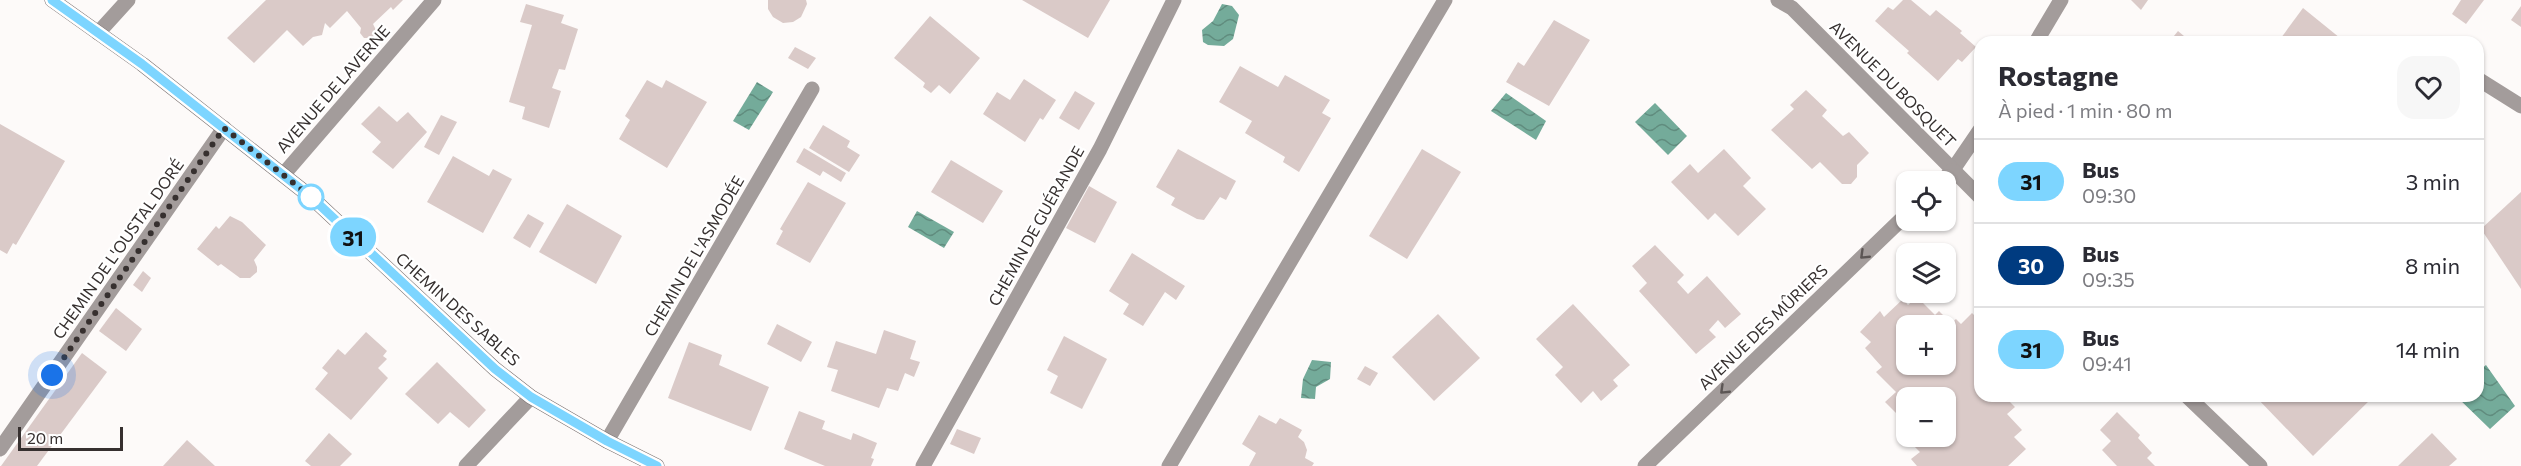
<!DOCTYPE html>
<html lang="fr">
<head>
<meta charset="utf-8">
<style>
  :root { --surface:#fff; --page:#f7f7f7; --text:#2b2b33; --muted:#7c7c81; --line:#e1e1e2 }
  body { margin:0; font-family:Commissioner,sans-serif; background:var(--page); color:var(--text); height:100vh; display:flex; flex-direction:column; font-size:22px; white-space:nowrap }
  * { box-sizing:border-box; margin:0 }
  p { font-size:20px; color:var(--muted) }
  .icon { flex:none; width:33px; height:33px; fill:none; stroke:currentColor; stroke-width:2; stroke-linecap:round; stroke-linejoin:round }
  .map { position:relative; flex:1; overflow:hidden }
  .details { position:absolute; left:1974px; top:36px; width:510px; height:366px; display:flex; flex-direction:column; background:var(--surface); border-radius:18px; box-shadow:0 2px 4px #0004 }
  .details>* { flex:none }
  .badge { padding:0 12px; border-radius:20px; font-size:21px; line-height:39px }
  .controls { position:absolute; left:1896px; top:171px; display:grid; gap:12px }
  .controls a { display:grid; place-items:center; width:60px; height:60px; border-radius:12px; background:var(--surface); box-shadow:0 2px 4px #0004; font-size:30px }
  .scale { position:absolute; left:18px; bottom:15px; width:105px; box-sizing:border-box; padding-left:6px; border:3px solid #36302f; border-top:0; font-size:16px; line-height:21px; white-space:nowrap; color:#36302f; -webkit-text-stroke:4px #fff; paint-order:stroke }
  .you { position:absolute; width:30px; height:30px; margin:-15px; border:4px solid #fff; border-radius:50%; background:#1a73e8; box-shadow:0 0 0 9px #1a73e833 }
  .map>.badge { position:absolute; translate:-50% -50%; box-shadow:0 0 0 3px #fff }
  .round { display:grid; place-items:center; flex:none; width:63px; height:63px; border-radius:18px; background:var(--page) }
  .head { display:flex; align-items:center; justify-content:space-between; height:102px; padding:0 24px }
  h1 { font-size:28px; font-weight:700; line-height:45px }
  ul { padding:0; list-style:none }
  li { display:flex; align-items:center; gap:18px; height:84px; padding:0 24px; border-top:2px solid var(--line) }
  li div { flex:1 }
  li b { display:block; font-size:22px }
  li em { font-style:normal }
  li .badge { min-width:66px; font-weight:700; text-align:center }
  .map>svg:first-child { display:block }
  .water { fill:url(#water-waves) }
  .building { fill:#dacac8; fill-rule:evenodd }
  .lines { fill:none; stroke-linecap:round; stroke-linejoin:round }
  .lane { stroke:#a39c9b; stroke-width:15 }
  .street { stroke:#a39c9b; stroke-width:15 }
  .secondary { stroke:#796f6e; stroke-width:15 }
  .oneway { stroke:#5c5655 }
  .line-casing { stroke:#fff; stroke-width:14 }
  .line { stroke:#7dd5ff; stroke-width:9 }
  .walk { stroke:#36302f; stroke-width:6; stroke-dasharray:0 10.8 }
  .stop-dot { fill:#fff; stroke:#7dd5ff; stroke-width:3 }
  .labels { text-anchor:middle; stroke-width:4.5; stroke-linejoin:round; paint-order:stroke }
  .street-label { font-size:16px; fill:#36302f; stroke:#fff }
</style>
</head>
<body>
<div class="map">
<svg width="2521" height="466" viewBox="0 0 2521 466">
  <defs>
    <pattern id="water-waves" width="16" height="10" patternUnits="userSpaceOnUse" patternTransform="scale(1.5)"><rect width="16" height="10" fill="#74ab9a"/><path d="M0 5q4-4 8 0t8 0" fill="none" stroke="#608c7e"/></pattern>
  </defs>
  <rect width="100%" height="100%" fill="#fdfaf9"/>
  <g class="water">
    <polygon points="1222,4 1232,6 1239,15 1233,39 1224,46 1208,45 1203,42 1202,30 1213,21"/>
    <polygon points="757,82 773,92 749,130 733,121"/>
    <polygon points="1506,93 1546,121 1536,140 1491,111"/>
    <polygon points="1655,103 1687,136 1668,155 1635,122"/>
    <polygon points="917,211 954,232 944,248 908,227"/>
    <polygon points="1312,360 1331,362 1330,379 1316,387 1315,399 1301,398 1303,379"/>
    <polygon points="2486,365 2515,406 2490,429 2456,396 2478,396 2478,371"/>
  </g>
  <g class="building">
    <polygon points="266,0 403,0 393,10 391,7 373,24 376,30 375,36 370,38 364,38 360,33 361,28 347,11 330,28 325,23 322,35 313,37 303,46 287,30 254,63 227,38"/>
    <polygon points="768,0 806,0 807,4 801,17 793,22 783,23 773,17 768,9"/>
    <polygon points="1022,0 1110,0 1088,38"/>
    <polygon points="1903,0 1911,0 1930,16 1936,10 1962,31 1960,33 1976,47 1962,62 1958,59 1938,81 1907,53 1909,51 1875,21 1888,7 1893,10"/>
    <polygon points="2131,0 2148,0 2141,10"/>
    <polygon points="2461,0 2484,0 2466,24 2452,14"/>
    <polygon points="526,4 564,15 561,23 578,29 565,70 559,69 552,88 561,91 549,128 522,119 525,107 509,102 532,25 520,22"/>
    <polygon points="2521,6 2521,27 2511,20"/>
    <polygon points="2303,8 2345,42 2278,42"/>
    <polygon points="930,16 980,58 950,94 939,85 931,93 923,87 925,83 894,58"/>
    <polygon points="1554,20 1590,40 1549,106 1506,82 1518,62 1524,66"/>
    <polygon points="2178,31 2191,42 2169,42"/>
    <polygon points="795,47 816,58 808,69 788,58"/>
    <polygon points="1240,66 1278,87 1285,75 1330,100 1322,113 1331,118 1299,172 1283,162 1285,157 1245,133 1252,121 1219,102"/>
    <polygon points="1024,79 1056,100 1043,120 1040,118 1025,142 983,114 997,92 1010,100"/>
    <polygon points="647,80 662,88 666,80 707,102 667,168 619,139 630,120 625,116"/>
    <polygon points="1806,90 1827,110 1822,116 1843,136 1849,132 1869,153 1857,165 1857,177 1851,184 1842,184 1820,162 1812,169 1771,130 1794,109 1790,105"/>
    <polygon points="1075,91 1095,103 1079,130 1059,118"/>
    <polygon points="379,106 397,122 408,112 427,132 393,169 372,152 381,142 361,124"/>
    <polygon points="441,115 457,122 439,155 424,147"/>
    <polygon points="0,124 65,161 16,245 13,243 7,254 0,250"/>
    <polygon points="823,125 850,141 847,147 860,155 849,172 809,148"/>
    <polygon points="804,148 846,173 841,182 823,171 820,176 796,162"/>
    <polygon points="1178,149 1236,181 1226,200 1220,197 1204,220 1197,219 1171,205 1175,198 1156,187"/>
    <polygon points="1422,149 1461,172 1407,259 1369,236"/>
    <polygon points="1724,149 1751,178 1743,186 1766,209 1738,236 1715,213 1708,220 1671,182 1690,164 1698,173"/>
    <polygon points="453,156 489,176 493,169 512,179 483,233 427,202"/>
    <polygon points="951,160 1003,191 983,223 931,192"/>
    <polygon points="808,182 846,203 810,263 776,244 783,231 780,229"/>
    <polygon points="1089,186 1117,202 1095,243 1066,228"/>
    <polygon points="2521,192 2521,289 2481,229"/>
    <polygon points="567,204 622,236 596,284 539,252"/>
    <polygon points="528,214 544,223 530,248 513,238"/>
    <polygon points="230,216 242,222 266,245 254,260 257,267 257,272 250,278 240,278 221,264 218,266 197,249 216,226 219,229"/>
    <polygon points="1655,245 1684,275 1677,282 1688,294 1707,276 1741,314 1725,328 1718,320 1709,330 1716,337 1696,354 1639,291 1647,283 1632,266"/>
    <polygon points="1132,253 1185,286 1176,300 1165,292 1143,326 1123,314 1129,304 1109,291"/>
    <polygon points="143,271 151,278 142,292 133,285"/>
    <path d="M1917,297L1935,315L1939,311L1951,323L1956,319L1961,324L1972,313L1980,321V370L1974,375L1980,381V396H2004L2015,407L2007,414L2022,430L2014,437L2026,449L2008,466H1917L1911,459L1920,452L1908,440L1912,436H1946V398H1906V432L1899,424L1903,420L1885,402L1896,392L1876,372L1882,367L1865,348L1871,342L1860,332L1880,311L1884,317L1903,299L1908,305ZM1906,326H1946V364H1906Z"/>
    <polygon points="1573,304 1630,365 1613,380 1618,386 1601,401 1593,391 1581,403 1555,375 1563,367 1536,339"/>
    <polygon points="116,308 142,329 126,351 99,331"/>
    <polygon points="1438,314 1480,358 1434,401 1392,357"/>
    <polygon points="777,324 812,342 801,362 767,344"/>
    <polygon points="884,330 916,341 910,359 920,362 914,377 905,373 898,391 887,388 879,408 831,391 838,370 827,367 836,341 876,354"/>
    <polygon points="366,332 387,351 383,356 387,359 378,368 388,378 351,420 315,389 328,373 322,368 338,349 345,355"/>
    <polygon points="1064,336 1107,359 1082,409 1050,393 1058,376 1047,370"/>
    <polygon points="689,342 722,355 719,365 769,387 751,431 668,398"/>
    <polygon points="82,353 107,372 37,466 1,466"/>
    <polygon points="437,362 486,410 469,428 450,412 438,424 405,394"/>
    <polygon points="1365,366 1378,373 1370,386 1357,379"/>
    <polygon points="2255,396 2372,396 2373,397 2313,456"/>
    <polygon points="799,411 825,421 822,429 851,440 853,433 877,443 871,458 874,459 871,466 825,466 784,449"/>
    <polygon points="2117,412 2140,435 2138,438 2152,453 2147,458 2155,466 2117,466 2102,450 2111,441 2100,430"/>
    <polygon points="1259,415 1276,424 1280,418 1302,430 1298,437 1304,442 1307,450 1305,458 1314,463 1312,466 1249,466 1256,453 1242,444"/>
    <polygon points="957,429 981,438 974,454 950,444"/>
    <polygon points="329,433 352,454 340,466 311,466 305,461"/>
    <polygon points="2432,433 2457,459 2449,466 2398,466"/>
    <polygon points="187,440 215,466 163,466"/>
  </g>
  <g class="lines">
    <g class="lane">
      <polyline points="2036,42 2061,0"/>
      <polyline points="1952,171 1980,130"/>
      <polyline points="0,449 224,128"/>
      <polyline points="1169,466 1445,0"/>
    </g>
    <g class="street">
      <polyline points="1778,0 1792,8 1980,197"/>
      <polyline points="98,33 128,0"/>
      <polyline points="2478,79 2521,106"/>
      <polyline points="283,175 434,0"/>
      <polyline points="1941,182 1952,171"/>
      <polyline points="2187,396 2260,466"/>
      <polyline points="607,441 812,89"/>
      <polyline points="466,466 531,397"/>
      <polyline points="923,466 1100,149 1174,0"/>
      <polyline points="1645,466 1906,215"/>
    </g>
    <polyline class="secondary" points="52,0 142,64 311,197 495,369 531,397 607,441 657,466"/>
  </g>
  <defs><path id="oneway-chevron" d="M-2-3.5L2.5 0L-2 3.5" fill="none" stroke-width="1.6" stroke-linecap="round" stroke-linejoin="round" transform="scale(1.5)"/></defs>
  <g class="oneway">
    <use href="#oneway-chevron" transform="translate(1864 255) rotate(136)"/>
    <use href="#oneway-chevron" transform="translate(1724 390) rotate(136)"/>
  </g>
  <g class="lines">
    <defs>
      <polyline id="line" points="52,0 142,64 311,197 495,369 531,397 607,441 657,466"/>
    </defs>
    <use href="#line" class="line-casing"/>
    <use href="#line" class="line"/>
    <polyline class="walk" points="52,375 224,128 311,197"/>
  </g>
  <circle class="stop-dot" cx="311" cy="197" r="12"/>
  <g class="labels">
    <g class="street-label">
      <text transform="translate(1893 84) rotate(45)" y="6">AVENUE DU BOSQUET</text>
      <text transform="translate(333 89) rotate(-49)" y="6">AVENUE DE LAVERNE</text>
      <text transform="translate(1036 226) rotate(-61)" y="6">CHEMIN DE GUÉRANDE</text>
      <text transform="translate(118 249) rotate(-55)" y="6">CHEMIN DE L'OUSTAL DORÉ</text>
      <text transform="translate(694 256) rotate(-60)" y="6">CHEMIN DE L'ASMODÉE</text>
      <text transform="translate(458 309) rotate(42)" y="6">CHEMIN DES SABLES</text>
      <text transform="translate(1763 327) rotate(-44)" y="6">AVENUE DES MÛRIERS</text>
    </g>
  </g>
</svg>
<div class="controls">
<a><svg class="icon" aria-label="locate" viewBox="0 0 24 24"><circle cx="12" cy="12" r="6"/><path d="M12 2v4M12 18v4M2 12h4M18 12h4"/></svg></a>
<a><svg class="icon" aria-label="layers" viewBox="0 0 24 24"><path d="M12 4l9 5-9 5-9-5zM3 14l9 5 9-5"/></svg></a>
<a>+</a>
<a>−</a>
</div>
<div class="scale">20 m</div>
<div class="you" style="left:52px;top:375px"></div>
<b class="badge" style="left:353px;top:237px;background:#7dd5ff;color:#111">31</b>
<section class="details">
<div class="head"><div><h1>Rostagne</h1><p>À pied · 1 min · 80 m</p></div><a class="round"><svg class="icon" aria-label="heart" viewBox="0 0 24 24"><path d="M12 20l-8-8c-3-5 5-10 8-4 3-6 11-1 8 4z"/></svg></a></div>
<ul>
<li><span class="badge" style="background:#7dd5ff;color:#111">31</span><div><b>Bus</b><p>09:30</p></div><em>3 min</em></li>
<li><span class="badge" style="background:#003b80;color:#fff">30</span><div><b>Bus</b><p>09:35</p></div><em>8 min</em></li>
<li><span class="badge" style="background:#7dd5ff;color:#111">31</span><div><b>Bus</b><p>09:41</p></div><em>14 min</em></li>
</ul>
</section>
</div>
</body>
</html>
